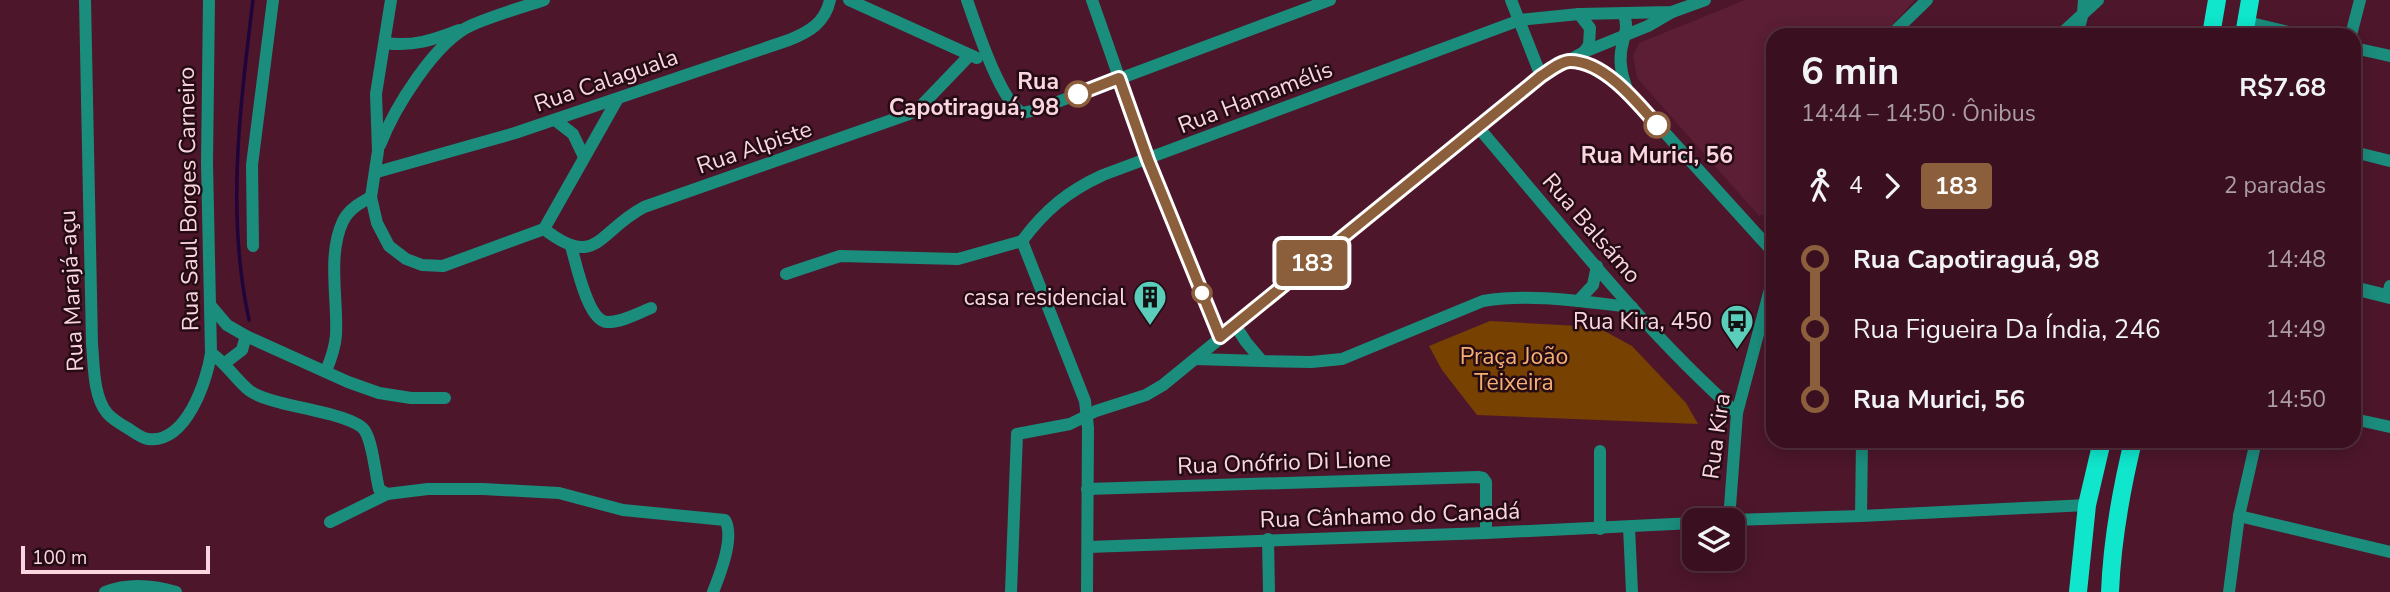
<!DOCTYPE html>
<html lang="pt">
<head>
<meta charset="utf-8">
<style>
  :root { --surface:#3a1020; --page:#451e2d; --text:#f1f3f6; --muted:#ab9da5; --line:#54303e }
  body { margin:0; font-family:"Nunito Sans",sans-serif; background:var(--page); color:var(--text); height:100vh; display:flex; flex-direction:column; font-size:26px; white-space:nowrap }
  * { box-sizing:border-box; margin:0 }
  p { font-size:23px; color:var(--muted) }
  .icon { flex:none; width:38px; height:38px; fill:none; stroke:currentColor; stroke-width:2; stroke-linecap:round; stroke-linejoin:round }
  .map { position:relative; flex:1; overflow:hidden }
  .drawer { position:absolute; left:1766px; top:28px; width:595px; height:420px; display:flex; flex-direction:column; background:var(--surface); border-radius:21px; box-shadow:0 4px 18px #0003,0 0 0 2px var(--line) }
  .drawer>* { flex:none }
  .badge { padding:0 14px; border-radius:5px; font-size:24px; line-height:46px }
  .fabs { position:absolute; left:1682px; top:508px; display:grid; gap:14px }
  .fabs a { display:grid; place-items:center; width:63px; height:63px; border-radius:14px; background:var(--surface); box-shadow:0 4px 18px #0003,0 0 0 2px var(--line); font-size:35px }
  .scale { position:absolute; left:21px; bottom:18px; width:189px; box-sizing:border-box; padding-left:7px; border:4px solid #fbd6e0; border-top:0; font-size:19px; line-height:24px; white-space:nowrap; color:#fbd6e0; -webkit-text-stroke:5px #250c14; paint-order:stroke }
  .map>.badge { position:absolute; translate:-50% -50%; box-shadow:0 0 0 4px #fff }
  .legs { display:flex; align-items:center; gap:10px; height:77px; padding:0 35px; font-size:23px }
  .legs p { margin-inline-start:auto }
  .headline { display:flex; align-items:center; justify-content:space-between; height:119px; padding:0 35px }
  h1 { font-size:38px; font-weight:700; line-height:52px }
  ul { padding:0 35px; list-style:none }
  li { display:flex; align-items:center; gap:24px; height:70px; font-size:26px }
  li i { display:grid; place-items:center; width:10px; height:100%; margin:0 9px; background:currentColor }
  li i::after { content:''; width:18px; height:18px; margin:-9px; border:5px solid; border-radius:50%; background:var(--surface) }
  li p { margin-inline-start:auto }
  li:first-child i { background:linear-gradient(#0000 50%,currentColor 0) }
  li:last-child i { background:linear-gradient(currentColor 50%,#0000 0) }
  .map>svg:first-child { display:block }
  .built { fill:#5b1e34 }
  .green { fill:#774102 }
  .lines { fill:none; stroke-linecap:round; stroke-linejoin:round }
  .stream { stroke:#20053b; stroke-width:3.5 }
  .minor { stroke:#1b8d7d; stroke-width:12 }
  .tertiary { stroke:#1b8d7d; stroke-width:14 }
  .primary { stroke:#0fe6cc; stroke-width:18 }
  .line-1-casing { stroke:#fff; stroke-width:16 }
  .line-1 { stroke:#8b5e3c; stroke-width:10 }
  .stop-1-dot { fill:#fff; stroke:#8b5e3c; stroke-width:3.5 }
  .labels { text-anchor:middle; stroke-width:5; stroke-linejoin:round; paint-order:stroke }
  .street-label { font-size:23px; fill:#fbd6e0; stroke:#250c14 }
  .stop-label { font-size:23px; font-weight:bold; fill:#fbd6e0; stroke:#250c14; text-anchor:end }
  .poi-label { font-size:23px; fill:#fbd6e0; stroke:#250c14; text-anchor:end }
  .park-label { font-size:23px; fill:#f6af73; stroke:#250c14 }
</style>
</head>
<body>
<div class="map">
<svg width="2390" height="592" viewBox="0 0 2390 592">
  <rect width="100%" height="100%" fill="#4d162b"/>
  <polygon class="built" points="1745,0 1915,0 1883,35 1773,35 1773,210 1759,216 1637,78 1633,56 1639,43"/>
  <polygon class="green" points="1490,321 1597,327 1632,346 1686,403 1698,424 1477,415 1442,370 1429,346"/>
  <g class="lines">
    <path class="stream" d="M249,320C226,214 240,107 253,0"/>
    <g class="minor">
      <path d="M85,0L92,344C94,364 93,396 107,413C112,419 122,425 129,429C135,433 141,438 148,439C186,444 207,381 211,353"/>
      <path d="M209,0L207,162L211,353C227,364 236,380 250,391C272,407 354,412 365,431C373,444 375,473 379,489L387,494L428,489H483L559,493L623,510L725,520C735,537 720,574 713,592"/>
      <polyline points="391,0 376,94 378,151 371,197 377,223 389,246 406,259 422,265 443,266 544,229"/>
      <polyline points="849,0 977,58"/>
      <path d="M967,0C976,26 1000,100 1022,113L1036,110L1330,0"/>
      <polyline points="1092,0 1148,160 1220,337"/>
      <polyline points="1511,0 1541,76"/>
      <path d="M1623,13C1630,27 1623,37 1621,52C1619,66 1623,78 1628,92"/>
      <polyline points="1579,14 1590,28 1589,45 1584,52"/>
      <polyline points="2247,22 2301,35"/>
      <polyline points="1891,35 1927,0"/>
      <polyline points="2060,35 2098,0"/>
      <polyline points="2077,35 2083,13 2084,0"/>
      <polyline points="2351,35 2360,0"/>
      <path d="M385,43C413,47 433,40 459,30"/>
      <polyline points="2354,48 2390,56"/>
      <polyline points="1568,61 1591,66 1628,92 1773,252"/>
      <polyline points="555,120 573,134 584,157"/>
      <path d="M1478,127C1561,224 1641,328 1737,413"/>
      <path d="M380,145C394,109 435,41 472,25C495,15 520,8 544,0"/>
      <polyline points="2354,152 2390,161"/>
      <path d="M377,172L515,133L789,40C809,32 825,23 830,0"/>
      <path d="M544,229C597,270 597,232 644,207L909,114L920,107L970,55"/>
      <polyline points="544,229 617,100"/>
      <path d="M1022,241C1045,210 1068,191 1103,175L1520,20L1579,14L1672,12L1705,0"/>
      <polyline points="1022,241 1085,401 1088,428 1087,592"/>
      <polyline points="253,246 252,165 273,0"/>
      <path d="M571,246C576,263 588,323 608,322C623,322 638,313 651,308"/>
      <polyline points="786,274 840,256 958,259 1022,241"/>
      <polyline points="2388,296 2390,286"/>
      <polyline points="1578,301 1593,285 1597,266"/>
      <polyline points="210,305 227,325 246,336 348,382 379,393 411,398 445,398"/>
      <path d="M1235,325L1246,342L1262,361L1311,362L1342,359L1483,301C1532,293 1584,302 1632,307"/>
      <polyline points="1195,359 1262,361"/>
      <polyline points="225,363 242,350 246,336"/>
      <path d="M326,371C331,359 335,348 336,335C338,299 327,255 343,221C349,209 360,203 371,197"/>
      <polyline points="2354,419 2390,427"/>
      <polyline points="1600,451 1600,529"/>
      <polyline points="1087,489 1478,477 1483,478 1486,482 1486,533"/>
      <polyline points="1861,516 1862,441"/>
      <polyline points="2239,516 2390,552"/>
      <polyline points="1729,520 1737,413 1773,278"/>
      <polyline points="1732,520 1861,516 2087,505"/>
      <polyline points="330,522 387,494"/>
      <polyline points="1629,527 1632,592"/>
      <polyline points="1268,539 1269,592"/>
      <polyline points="1088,547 1486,533 1694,523"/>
      <path d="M105,592C128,583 153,585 176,592"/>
      <polyline points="1011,592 1017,434 1070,424 1096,411 1146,395 1163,385 1541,76 1584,52 1648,26 1672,12"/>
      <polyline points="2229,592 2239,516 2256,441"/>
    </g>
    <polyline class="tertiary" points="2354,288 2390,297"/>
    <g class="primary">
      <polyline points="2211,35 2217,0"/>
      <polyline points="2244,35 2250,0"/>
      <polyline points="2078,592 2087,505 2102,441"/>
      <path d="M2110,592C2112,540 2121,491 2133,441"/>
    </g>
  </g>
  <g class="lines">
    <defs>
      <path id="line-1" d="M1078,94L1119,78L1148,160L1220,337L1541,76C1549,71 1561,61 1570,61C1604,61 1637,102 1657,125"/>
    </defs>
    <use href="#line-1" class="line-1-casing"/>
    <use href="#line-1" class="line-1"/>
  </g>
  <defs>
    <symbol id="building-pin" viewBox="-11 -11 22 30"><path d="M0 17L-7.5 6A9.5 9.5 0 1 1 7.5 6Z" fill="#5bcebb" stroke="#250c14"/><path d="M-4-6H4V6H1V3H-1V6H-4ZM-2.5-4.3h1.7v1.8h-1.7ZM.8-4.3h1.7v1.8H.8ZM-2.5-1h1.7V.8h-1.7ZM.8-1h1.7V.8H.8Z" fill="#111"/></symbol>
    <symbol id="bus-pin" viewBox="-11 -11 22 30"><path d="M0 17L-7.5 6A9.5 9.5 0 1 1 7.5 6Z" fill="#5bcebb" stroke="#250c14"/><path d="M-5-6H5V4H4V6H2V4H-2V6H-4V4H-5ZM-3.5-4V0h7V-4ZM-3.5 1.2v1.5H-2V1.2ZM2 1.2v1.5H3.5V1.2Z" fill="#111"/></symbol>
  </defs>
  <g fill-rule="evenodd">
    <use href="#building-pin" x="1131" y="278" width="38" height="52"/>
    <use href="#bus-pin" x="1718" y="302" width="38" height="52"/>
  </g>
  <g class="stop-1-dot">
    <circle cx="1078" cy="94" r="12"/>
    <circle cx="1657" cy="125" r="12"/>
    <circle cx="1202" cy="293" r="9"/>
  </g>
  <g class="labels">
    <g class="street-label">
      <text transform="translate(606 80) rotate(-19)" y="8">Rua Calaguala</text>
      <text transform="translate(1255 97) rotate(-21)" y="8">Rua Hamamélis</text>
      <text transform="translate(754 147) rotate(-19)" y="8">Rua Alpiste</text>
      <text transform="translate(188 199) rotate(-91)" y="8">Rua Saul Borges Carneiro</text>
      <text transform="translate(1592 228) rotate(49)" y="8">Rua Balsámo</text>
      <text transform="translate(71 291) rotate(-93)" y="8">Rua Marajá-açu</text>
      <text transform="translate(1716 436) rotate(-82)" y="8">Rua Kira</text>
      <text transform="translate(1284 462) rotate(-2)" y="8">Rua Onófrio Di Lione</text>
      <text transform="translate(1390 515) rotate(-2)" y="8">Rua Cânhamo do Canadá</text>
    </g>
    <g class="stop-label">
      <text x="1059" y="89">Rua<tspan x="1059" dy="26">Capotiraguá, 98</tspan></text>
      <text x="1657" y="163" text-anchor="middle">Rua Murici, 56</text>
    </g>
    <g class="poi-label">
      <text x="1126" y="305">casa residencial</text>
      <text x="1712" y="329">Rua Kira, 450</text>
    </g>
    <g class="park-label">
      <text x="1514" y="364">Praça João<tspan x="1514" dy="26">Teixeira</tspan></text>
    </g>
  </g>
</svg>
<div class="fabs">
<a><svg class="icon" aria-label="layers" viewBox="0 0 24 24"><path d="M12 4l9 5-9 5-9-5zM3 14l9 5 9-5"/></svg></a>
</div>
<div class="scale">100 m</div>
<b class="badge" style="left:1312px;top:263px;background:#8b5e3c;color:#fff">183</b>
<section class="drawer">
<div class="headline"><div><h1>6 min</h1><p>14:44 – 14:50 · Ônibus</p></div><b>R$7.68</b></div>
<div class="legs"><svg class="icon" aria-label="walk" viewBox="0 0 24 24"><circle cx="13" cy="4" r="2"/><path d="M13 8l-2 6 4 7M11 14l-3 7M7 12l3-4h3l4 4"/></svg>4<svg class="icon" aria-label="forward" viewBox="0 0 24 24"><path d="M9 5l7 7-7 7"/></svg><b class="badge" style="background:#8b5e3c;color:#fff">183</b><p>2 paradas</p></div>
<ul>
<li><i style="color:#8b5e3c"></i><b>Rua Capotiraguá, 98</b><p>14:48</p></li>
<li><i style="color:#8b5e3c"></i><span>Rua Figueira Da Índia, 246</span><p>14:49</p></li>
<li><i style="color:#8b5e3c"></i><b>Rua Murici, 56</b><p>14:50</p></li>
</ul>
</section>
</div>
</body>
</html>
